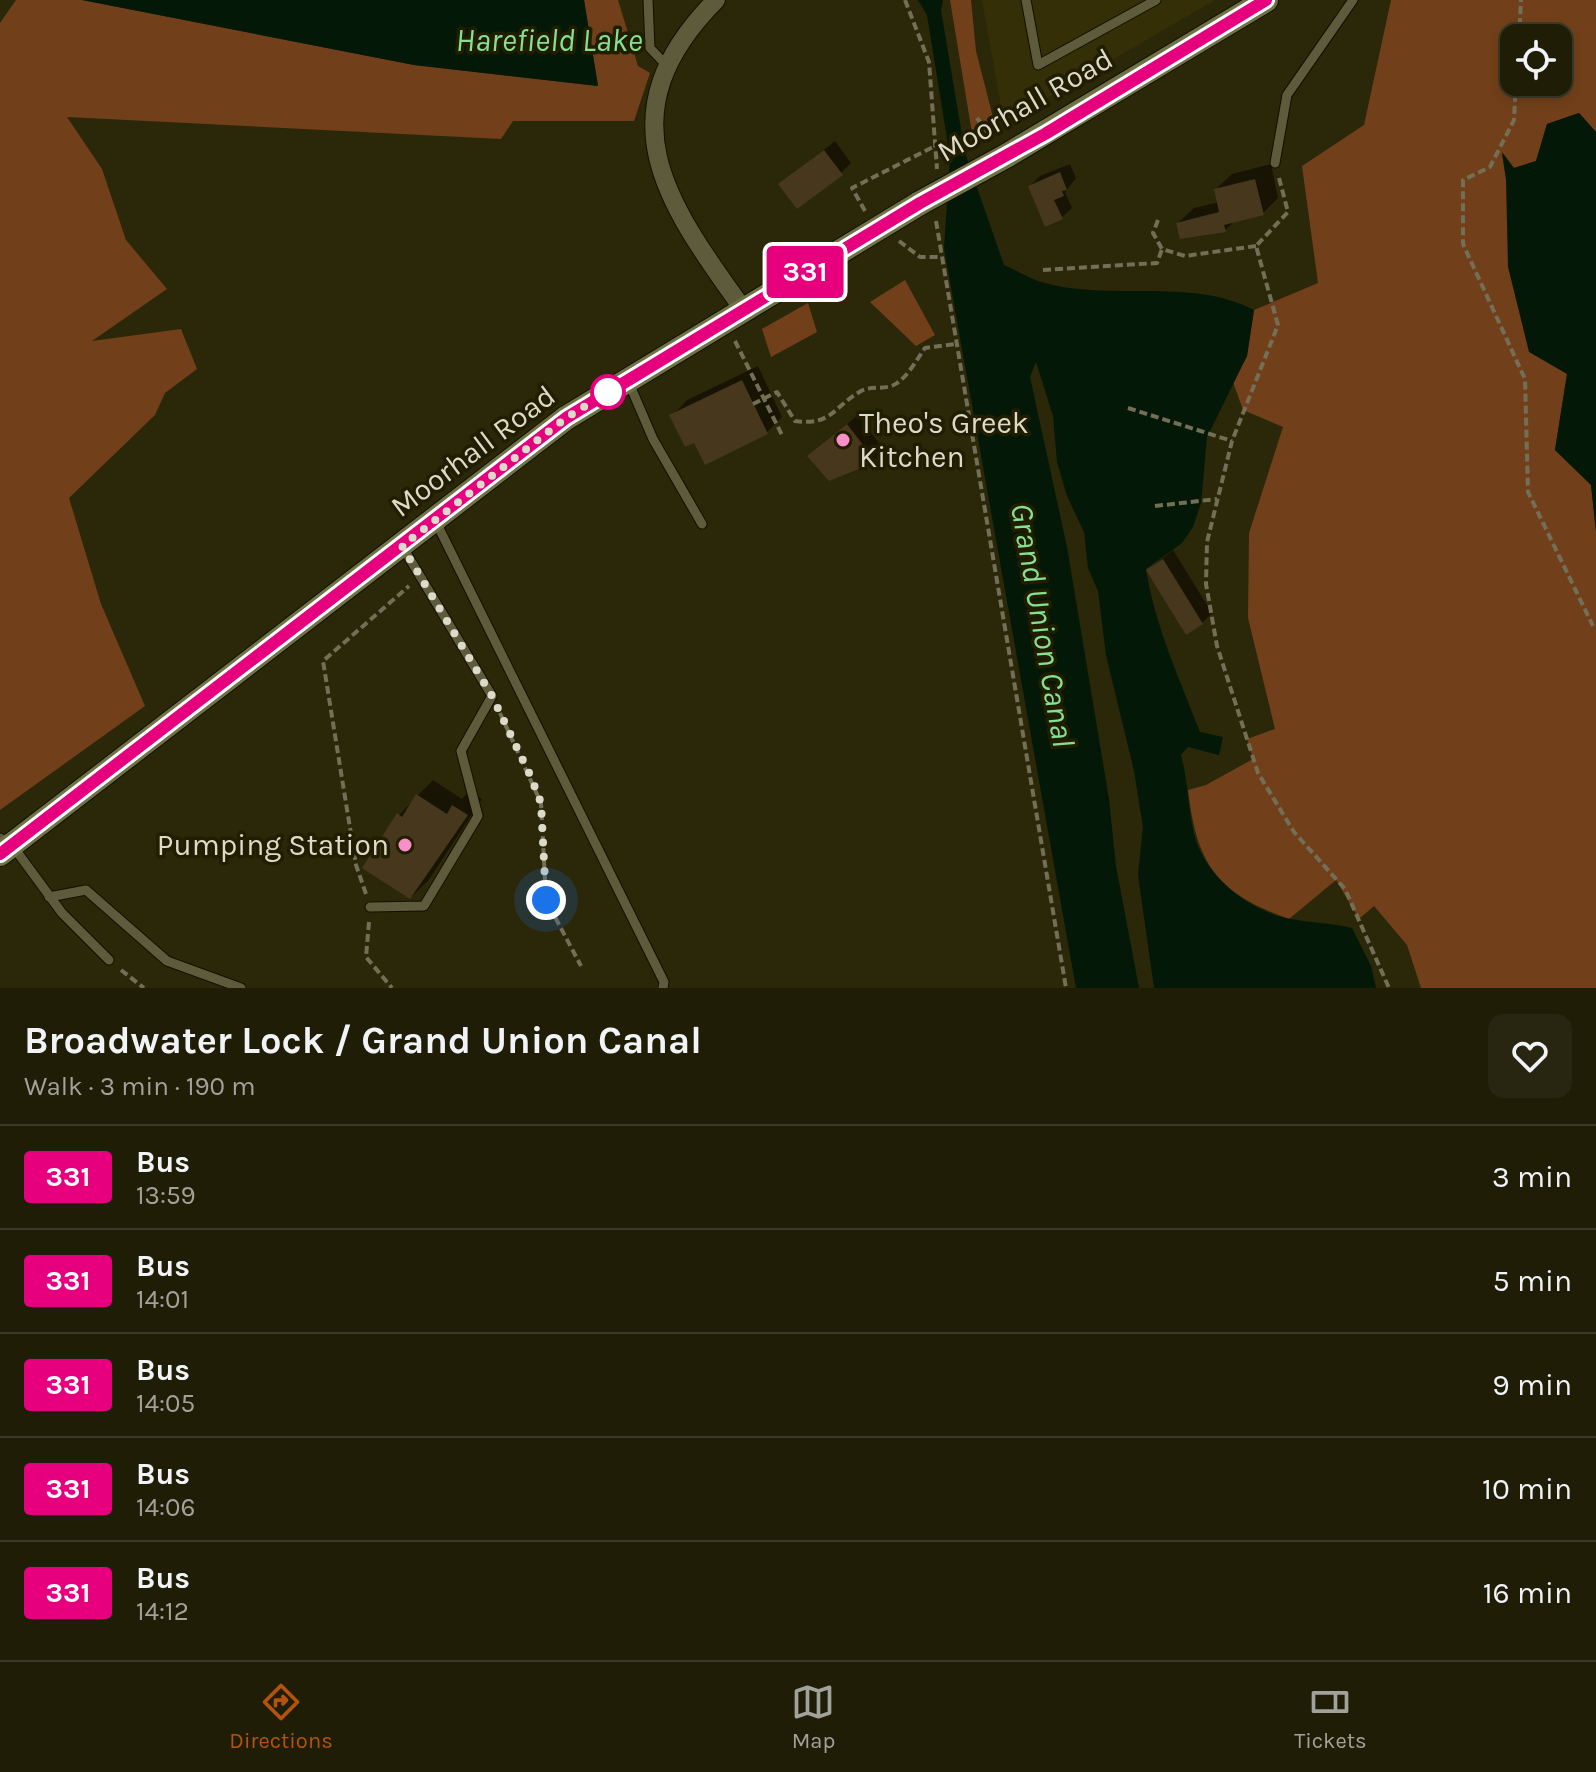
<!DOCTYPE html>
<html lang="en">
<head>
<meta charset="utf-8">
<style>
  :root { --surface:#201d07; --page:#282611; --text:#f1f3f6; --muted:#a2a29b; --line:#3d3b28; --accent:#b45309 }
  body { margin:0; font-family:Karla,sans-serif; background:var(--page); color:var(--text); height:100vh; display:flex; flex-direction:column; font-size:30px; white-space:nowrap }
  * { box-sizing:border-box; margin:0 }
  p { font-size:26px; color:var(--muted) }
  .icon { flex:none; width:44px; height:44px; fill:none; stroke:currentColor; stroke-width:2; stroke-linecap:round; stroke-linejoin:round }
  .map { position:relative; height:988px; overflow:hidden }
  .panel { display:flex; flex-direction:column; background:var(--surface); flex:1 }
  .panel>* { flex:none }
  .badge { padding:0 16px; border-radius:6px; font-size:28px; line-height:52px }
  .buttons { position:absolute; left:1500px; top:24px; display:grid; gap:16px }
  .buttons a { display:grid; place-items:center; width:72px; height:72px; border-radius:16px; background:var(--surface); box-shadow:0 4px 12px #0003,0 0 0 2px var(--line); font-size:40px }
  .you { position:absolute; width:40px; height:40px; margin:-20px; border:6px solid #fff; border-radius:50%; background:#1a73e8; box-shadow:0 0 0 12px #1a73e833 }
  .map>.badge { position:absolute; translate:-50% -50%; box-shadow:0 0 0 4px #fff }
  .round { display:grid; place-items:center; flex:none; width:84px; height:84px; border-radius:16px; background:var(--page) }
  .summary { display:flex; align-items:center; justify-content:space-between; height:136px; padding:0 24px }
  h1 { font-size:38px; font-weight:700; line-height:60px }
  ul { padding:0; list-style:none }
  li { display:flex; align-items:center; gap:24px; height:104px; padding:0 24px; border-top:2px solid var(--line) }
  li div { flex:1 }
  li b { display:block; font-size:30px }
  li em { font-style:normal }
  li .badge { min-width:88px; font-weight:700; text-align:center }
  .menu { display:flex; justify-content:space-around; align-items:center; height:112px; border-top:2px solid var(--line); background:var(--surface); font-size:22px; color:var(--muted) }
  .menu a { display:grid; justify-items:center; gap:4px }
  .menu .active { color:var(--accent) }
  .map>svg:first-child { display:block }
  .built { fill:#352f08 }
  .green { fill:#71401a; fill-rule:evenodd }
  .water { fill:#041807 }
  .shadow { fill:#0007 }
  .building { fill:#47371d }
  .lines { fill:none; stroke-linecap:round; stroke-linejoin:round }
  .lane-casing { stroke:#130f00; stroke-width:11 }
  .street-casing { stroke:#130f00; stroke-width:20 }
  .secondary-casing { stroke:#130f00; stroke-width:26 }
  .path { stroke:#736f57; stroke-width:4; stroke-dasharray:8 4; stroke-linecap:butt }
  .lane { stroke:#5e5a3c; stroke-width:9 }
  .street { stroke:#5e5a3c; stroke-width:18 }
  .secondary { stroke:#6e7345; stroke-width:24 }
  .secondary-bridge-casing { stroke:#130f00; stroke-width:26; stroke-linecap:butt }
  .secondary-bridge { stroke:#6e7345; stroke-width:24 }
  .line-casing { stroke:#fff; stroke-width:18 }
  .line { stroke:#e6007e; stroke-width:12 }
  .walk { stroke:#dcdac9; stroke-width:8; stroke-dasharray:0 14.4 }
  .stop-dot { fill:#fff; stroke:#e6007e; stroke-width:4 }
  .poi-dot { fill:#f98fc9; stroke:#211d01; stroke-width:3 }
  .labels { text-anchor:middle; stroke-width:7; stroke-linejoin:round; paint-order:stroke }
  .street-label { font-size:30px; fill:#dcdac9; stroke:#211d01 }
  .poi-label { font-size:30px; fill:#dcdac9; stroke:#211d01; text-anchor:start }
  .water-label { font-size:32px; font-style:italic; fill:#85e090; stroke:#211d01 }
</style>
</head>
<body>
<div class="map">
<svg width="1596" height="988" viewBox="0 0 1596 988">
  <rect width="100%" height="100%" fill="#2b2709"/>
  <polygon class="built" points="982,0 1215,0 1004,123"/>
  <g class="green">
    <polygon points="16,0 82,0 414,65 598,86 584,0 618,0 638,66 650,73 634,121 513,121 501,139 67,117 102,169 126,240 167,289 92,341 181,329 197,369 165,393 155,415 69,498 101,604 145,706 0,810 0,23"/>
    <polygon points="950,0 971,0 976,51 994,121 972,133"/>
    <path d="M1391,0H1596V132L1579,113L1547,124L1536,161L1514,168L1502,154L1506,179L1567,374L1555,450L1591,485L1596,532V988H1421L1407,945L1374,906L1359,919L1336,880L1289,919C1217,893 1197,865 1188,790L1206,785L1253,759L1247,739L1275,729L1248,618L1249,533L1283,427L1243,410L1233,382L1247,356L1254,310L1318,283L1302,166L1364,125ZM1514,38H1558V82H1514Z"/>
    <polygon points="905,280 935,335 916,346 870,302"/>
    <polygon points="808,303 817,332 771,357 762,329"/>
  </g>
  <g class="water">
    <polygon points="82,0 584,0 598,86 414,65"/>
    <path d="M918,0H943L941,10L965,153L1004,265C1015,270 1027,277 1038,281C1107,303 1189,276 1254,310L1247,356L1207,437L1201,503L1193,527L1182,543L1146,569C1155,626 1180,680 1200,732L1223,737L1219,755L1188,747L1181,755C1188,781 1188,808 1194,834C1205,877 1249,911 1291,919C1311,923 1332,923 1352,928L1371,966L1376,988H1154L1138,875L1143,827L1134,771L1106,655L1098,591L1088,568L1084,532L1067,496L1057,462L1053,416L1036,362L1030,377L1067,547L1109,799L1116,866L1139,988H1076L944,248L950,157L927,15Z"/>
    <polygon points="1579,113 1596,132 1596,532 1591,485 1555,450 1567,374 1529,352 1508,267 1506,179 1502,152 1514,168 1536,161 1547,124"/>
  </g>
  <g class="shadow">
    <polygon points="835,141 851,163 841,173 781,184"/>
    <polygon points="1070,164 1076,178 1065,192 1072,208 1061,218 1030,186 1040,176"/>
    <polygon points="1271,164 1278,198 1263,213 1236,220 1225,230 1178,223 1194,208 1219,202 1216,189 1232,174"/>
    <polygon points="758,366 782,417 767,432 695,440 672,416 687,400"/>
    <polygon points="858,415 884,450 875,460 820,446"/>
    <polygon points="1173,550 1212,613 1202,623 1148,570"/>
    <polygon points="433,780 462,799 469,791 482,799 428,881 412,896 365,867 399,815"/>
  </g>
  <g class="building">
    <polygon points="824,150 843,175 797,209 778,184"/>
    <polygon points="1060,172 1067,190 1062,191 1064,196 1054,200 1063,219 1045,227 1028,186"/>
    <polygon points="1255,179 1264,215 1224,225 1226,232 1180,239 1176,223 1219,212 1214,189"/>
    <polygon points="742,380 768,434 705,465 694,443 685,447 669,415"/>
    <polygon points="847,424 876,462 829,481 807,456"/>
    <polygon points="1163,559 1203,624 1186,635 1146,570"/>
    <polygon points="416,794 447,814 452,805 468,815 410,899 362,868 397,813 402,817"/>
  </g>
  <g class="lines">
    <defs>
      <g id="lane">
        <polyline points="648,0 650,48 668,67"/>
        <polyline points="1026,0 1038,65 1156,0"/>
        <polyline points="1275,163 1287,95 1353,0"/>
        <polyline points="629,383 653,439 702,524"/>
        <polyline points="435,520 664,982 663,988"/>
        <polyline points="0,838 12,845 62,913 109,960"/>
        <polyline points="49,897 86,890 167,961 241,988"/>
        <polyline points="370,907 424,906 478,816 461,751 492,696 402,546"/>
      </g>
      <path id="street" d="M716,0C603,114 665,201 743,309"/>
      <g id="secondary">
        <polyline points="1006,156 1266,0"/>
        <polyline points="0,854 566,418 920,203"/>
      </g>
    </defs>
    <use href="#lane" class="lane-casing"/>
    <use href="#street" class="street-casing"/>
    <use href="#secondary" class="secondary-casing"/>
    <g class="path">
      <polyline points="905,0 929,62 937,169"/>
      <polyline points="1519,38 1521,0"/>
      <polyline points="1516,82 1514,120 1490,167 1463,180 1463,244 1525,379 1528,492 1593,626"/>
      <polyline points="977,118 991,137"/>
      <polyline points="1279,178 1288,212 1256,246 1278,325 1232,441 1207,542 1206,584 1217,646 1258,773 1294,832 1345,889 1389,988"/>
      <polyline points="865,211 852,188 937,145"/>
      <polyline points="1158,220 1153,233 1162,249 1185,256 1256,246"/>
      <polyline points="936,221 1066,988"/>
      <polyline points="899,241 920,257 939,257"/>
      <polyline points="1043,270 1157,263 1162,249"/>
      <polyline points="735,341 783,437"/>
      <path d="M753,404L777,392L795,421C832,426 833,407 861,391C872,385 886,391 897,383C909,375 917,359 925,348L955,344"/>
      <polyline points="1128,408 1232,441"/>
      <polyline points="1155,506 1217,499"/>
      <polyline points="500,713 541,803 546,900 581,966"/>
      <polyline points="366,894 356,865 323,661 409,586"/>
      <polyline points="369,922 366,957 392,988"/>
      <polyline points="121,970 144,988"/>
    </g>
    <use href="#lane" class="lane"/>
    <use href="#street" class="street"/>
    <use href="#secondary" class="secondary"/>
    <defs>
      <polyline id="secondary-bridge" points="920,203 1006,156"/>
    </defs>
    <use href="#secondary-bridge" class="secondary-bridge-casing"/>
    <use href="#secondary-bridge" class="secondary-bridge"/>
  </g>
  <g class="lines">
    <defs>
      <polyline id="line" points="0,854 566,418 920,203 1045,134 1266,0"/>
    </defs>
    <use href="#line" class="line-casing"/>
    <use href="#line" class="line"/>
    <polyline class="walk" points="546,900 541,803 531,777 492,696 402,546 566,418 608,392"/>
  </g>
  <circle class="stop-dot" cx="608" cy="392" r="16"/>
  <g class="poi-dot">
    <circle cx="843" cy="440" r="8"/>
    <circle cx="405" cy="845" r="8"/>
  </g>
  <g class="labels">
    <g class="street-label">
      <text transform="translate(1025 105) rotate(-30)" y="10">Moorhall Road</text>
      <text transform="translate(473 451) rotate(-37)" y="10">Moorhall Road</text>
    </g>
    <g class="poi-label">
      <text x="859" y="433">Theo's Greek<tspan x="859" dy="34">Kitchen</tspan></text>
      <text x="389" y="855" text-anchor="end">Pumping Station</text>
    </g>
    <g class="water-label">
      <text x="549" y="51">Harefield Lake</text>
      <text transform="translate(1043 625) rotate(80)" y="11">Grand Union Canal</text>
    </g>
  </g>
</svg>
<div class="buttons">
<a><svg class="icon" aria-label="locate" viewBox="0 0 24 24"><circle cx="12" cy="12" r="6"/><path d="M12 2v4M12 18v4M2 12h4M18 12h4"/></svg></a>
</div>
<div class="you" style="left:546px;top:900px"></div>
<b class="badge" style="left:805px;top:272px;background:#e6007e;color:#fff">331</b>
</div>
<section class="panel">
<div class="summary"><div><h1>Broadwater Lock / Grand Union Canal</h1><p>Walk · 3 min · 190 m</p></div><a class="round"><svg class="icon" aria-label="heart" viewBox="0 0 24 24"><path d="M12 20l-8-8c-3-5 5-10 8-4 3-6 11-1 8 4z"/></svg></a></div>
<ul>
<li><span class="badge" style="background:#e6007e;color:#fff">331</span><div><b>Bus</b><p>13:59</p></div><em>3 min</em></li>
<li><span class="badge" style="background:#e6007e;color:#fff">331</span><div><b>Bus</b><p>14:01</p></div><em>5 min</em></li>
<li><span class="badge" style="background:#e6007e;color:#fff">331</span><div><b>Bus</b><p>14:05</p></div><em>9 min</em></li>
<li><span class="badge" style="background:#e6007e;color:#fff">331</span><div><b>Bus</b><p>14:06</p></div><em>10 min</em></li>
<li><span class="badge" style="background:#e6007e;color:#fff">331</span><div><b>Bus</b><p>14:12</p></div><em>16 min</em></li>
</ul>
</section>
<nav class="menu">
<a class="active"><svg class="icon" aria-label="directions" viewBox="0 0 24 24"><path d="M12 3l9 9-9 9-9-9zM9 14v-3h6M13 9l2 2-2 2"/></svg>Directions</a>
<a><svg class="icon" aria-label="map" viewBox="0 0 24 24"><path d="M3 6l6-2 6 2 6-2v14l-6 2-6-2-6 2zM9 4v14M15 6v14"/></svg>Map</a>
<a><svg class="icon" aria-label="tickets" viewBox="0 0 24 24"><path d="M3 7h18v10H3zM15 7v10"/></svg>Tickets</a>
</nav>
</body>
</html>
